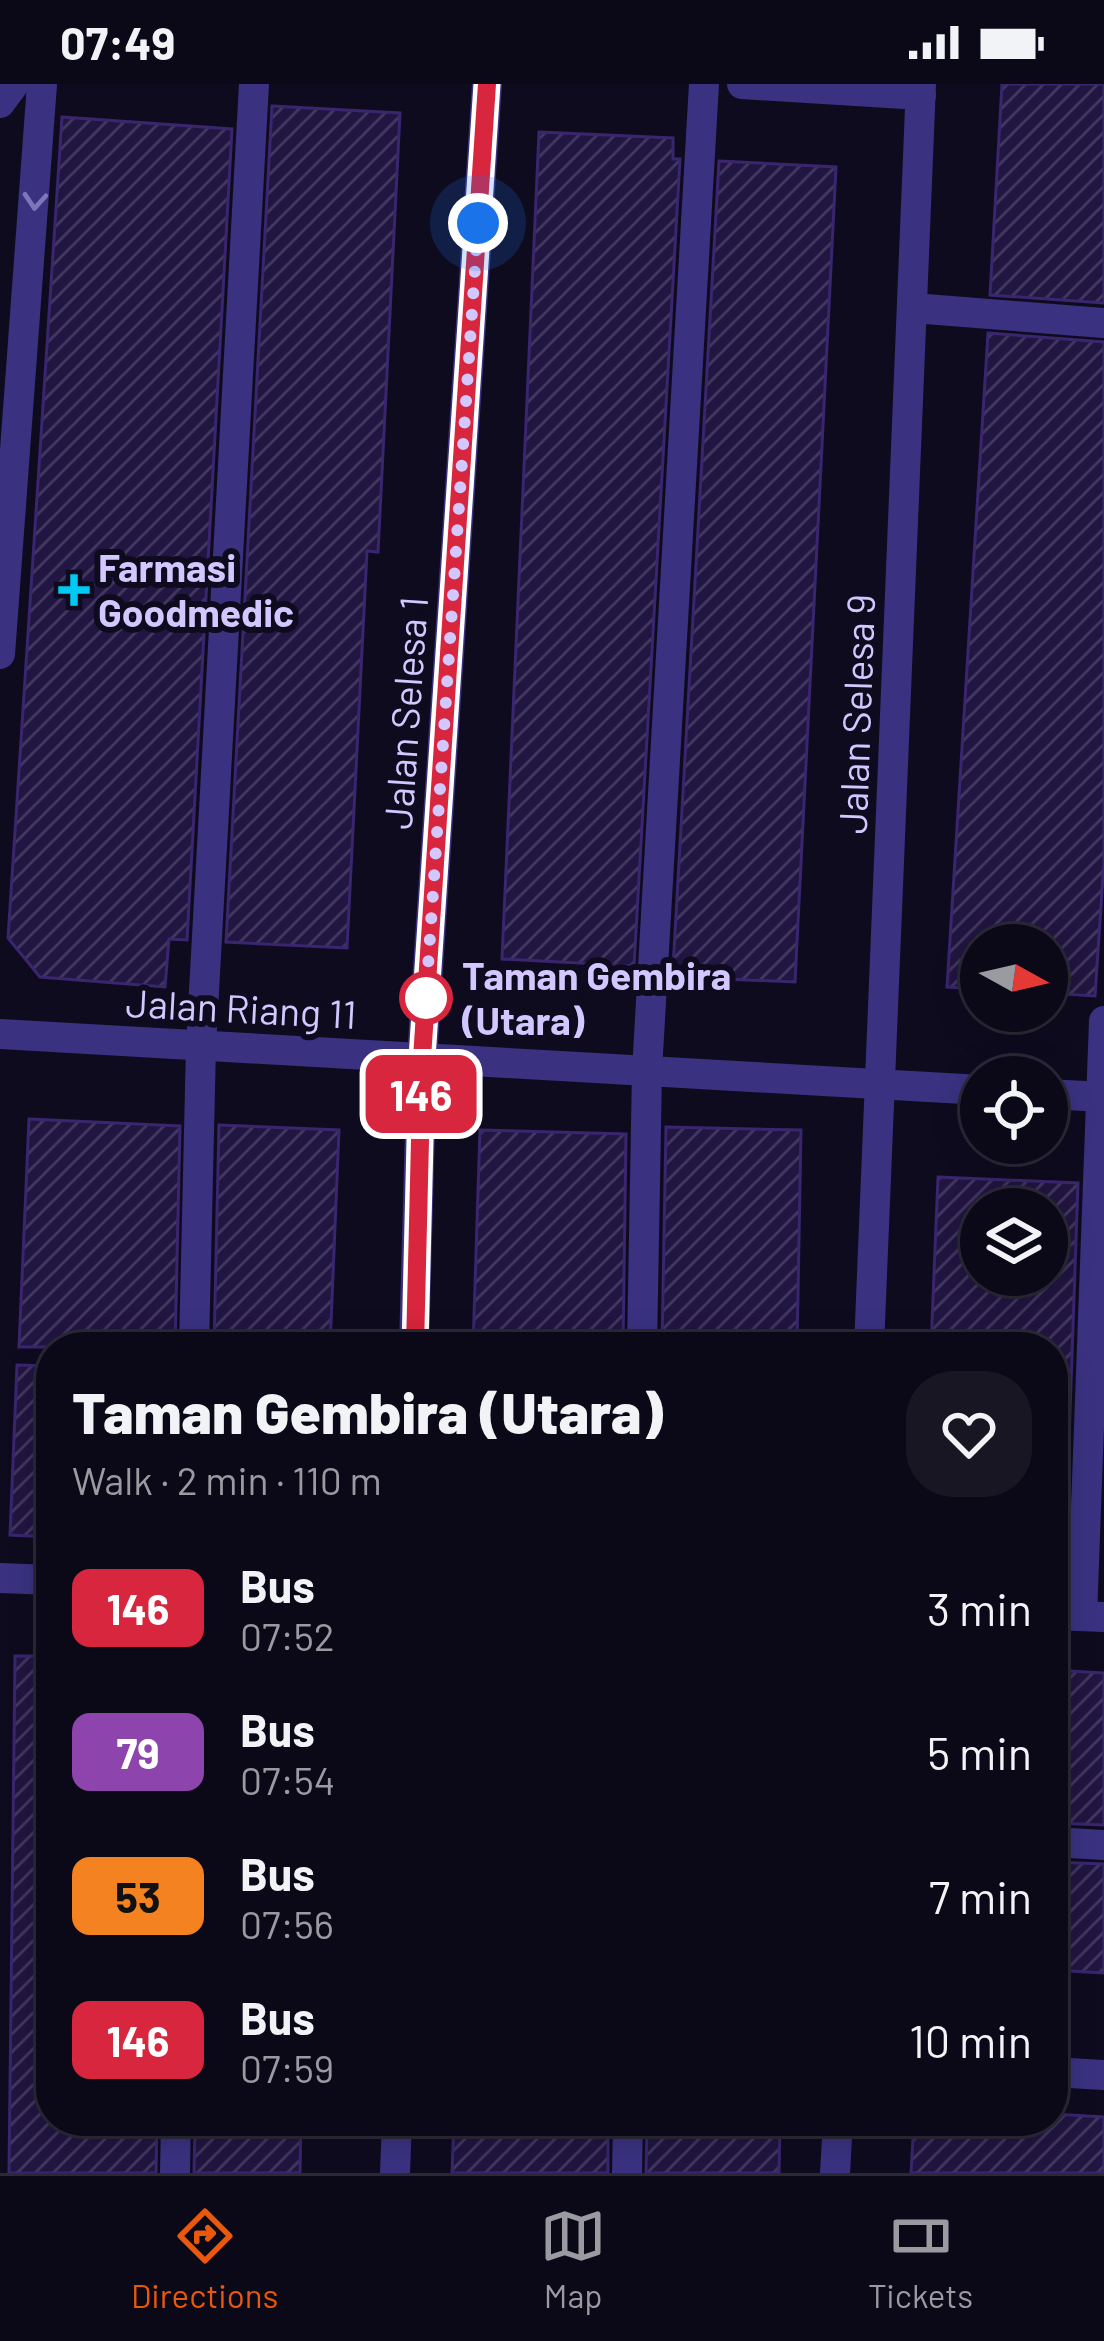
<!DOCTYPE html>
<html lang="en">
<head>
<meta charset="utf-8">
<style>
  :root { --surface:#0b0817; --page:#191624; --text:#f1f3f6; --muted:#9a9aa1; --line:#2b2936; --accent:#ea580c }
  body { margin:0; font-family:Barlow,sans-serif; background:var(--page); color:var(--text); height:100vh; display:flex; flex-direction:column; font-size:45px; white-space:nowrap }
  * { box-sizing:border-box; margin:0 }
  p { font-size:39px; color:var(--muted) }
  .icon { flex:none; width:66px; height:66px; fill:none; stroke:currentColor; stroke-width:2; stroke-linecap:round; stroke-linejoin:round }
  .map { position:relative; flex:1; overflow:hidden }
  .drawer { position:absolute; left:36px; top:1248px; width:1032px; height:804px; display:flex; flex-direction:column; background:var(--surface); border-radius:48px; box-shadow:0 6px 30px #0003,0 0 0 3px var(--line) }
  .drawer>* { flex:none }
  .badge { padding:0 24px; border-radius:18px; font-size:42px; line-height:78px }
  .needle { width:78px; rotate:98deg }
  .controls { position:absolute; left:960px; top:840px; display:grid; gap:24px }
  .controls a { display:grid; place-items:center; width:108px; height:108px; border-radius:50%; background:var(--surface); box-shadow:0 6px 30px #0003,0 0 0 3px var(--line); font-size:60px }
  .you { position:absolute; width:60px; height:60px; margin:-30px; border:9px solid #fff; border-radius:50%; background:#1a73e8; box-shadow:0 0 0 18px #1a73e833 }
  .map>.badge { position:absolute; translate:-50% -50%; box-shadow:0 0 0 6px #fff }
  .round { display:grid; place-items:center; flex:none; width:126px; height:126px; border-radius:48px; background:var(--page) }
  .overview { display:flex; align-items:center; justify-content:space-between; height:204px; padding:0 36px }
  h1 { font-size:57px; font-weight:800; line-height:90px }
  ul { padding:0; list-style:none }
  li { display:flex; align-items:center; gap:36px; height:144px; padding:0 36px }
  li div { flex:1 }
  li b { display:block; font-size:45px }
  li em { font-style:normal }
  li .badge { min-width:132px; font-weight:700; text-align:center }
  .status { display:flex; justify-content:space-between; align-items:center; height:84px; padding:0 60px; background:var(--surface); direction:ltr }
  .status svg { height:33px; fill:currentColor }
  .menu { display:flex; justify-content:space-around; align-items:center; height:168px; border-top:3px solid var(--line); background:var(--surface); font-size:33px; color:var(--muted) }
  .menu a { display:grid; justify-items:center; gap:6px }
  .menu .active { color:var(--accent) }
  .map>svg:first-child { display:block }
  .building { fill:url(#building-hatch); stroke:#39266f; stroke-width:3; fill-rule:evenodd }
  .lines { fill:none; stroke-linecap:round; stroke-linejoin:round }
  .minor { stroke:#3a3281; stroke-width:30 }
  .oneway { stroke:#7e76ba }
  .line-casing { stroke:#fff; stroke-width:27 }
  .line { stroke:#d7263d; stroke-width:18 }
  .walk { stroke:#d2c8ff; stroke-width:12; stroke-dasharray:0 21.6 }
  .poi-dot { fill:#00caf3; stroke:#0f0b1f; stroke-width:4.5 }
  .stop-dot { fill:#fff; stroke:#d7263d; stroke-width:6 }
  .labels { text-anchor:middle; stroke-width:12; stroke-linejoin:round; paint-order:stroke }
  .poi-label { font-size:39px; font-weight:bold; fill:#d2c8ff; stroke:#0f0b1f; text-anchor:start }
  .street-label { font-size:39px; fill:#d2c8ff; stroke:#0f0b1f }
  .stop-label { font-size:39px; font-weight:bold; fill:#d2c8ff; stroke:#0f0b1f; text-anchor:start }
</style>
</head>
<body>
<div class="status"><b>07:49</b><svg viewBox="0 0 49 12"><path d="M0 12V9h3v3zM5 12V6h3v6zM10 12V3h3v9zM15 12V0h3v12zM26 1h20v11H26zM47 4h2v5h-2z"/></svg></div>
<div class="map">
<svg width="1104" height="2089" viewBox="0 0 1104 2089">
  <defs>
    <pattern id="building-hatch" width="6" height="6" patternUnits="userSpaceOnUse" patternTransform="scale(3)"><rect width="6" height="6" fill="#211541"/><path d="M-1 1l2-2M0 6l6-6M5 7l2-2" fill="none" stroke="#40365e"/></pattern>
  </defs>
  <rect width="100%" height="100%" fill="#0f0b1f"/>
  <g class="building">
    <polygon points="1002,0 1104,0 1104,219 990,211"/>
    <polygon points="272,22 400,29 378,468 367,467 347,864 226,858"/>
    <polygon points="62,33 232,45 187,856 169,855 165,903 40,893 8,854"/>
    <polygon points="539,48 673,54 673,75 680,75 634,882 502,875"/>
    <polygon points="719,77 836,83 795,898 676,893 673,884"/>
    <polygon points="988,249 1104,258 1104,777 1095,912 1047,909 1047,861 981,861 981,905 947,903"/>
    <polygon points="29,1035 180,1042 175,1263 19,1263"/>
    <polygon points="219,1041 339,1046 330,1263 214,1263"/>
    <polygon points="666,1043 801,1046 797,1263 662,1263"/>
    <polygon points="480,1046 626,1050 623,1263 473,1263"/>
    <path d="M938,1093L1078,1099L1067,1414H1053V1263H931ZM981,1125H1047V1191H981Z"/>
    <polygon points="17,1281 51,1282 51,1453 10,1451"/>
    <polygon points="15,1572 51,1572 51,2037 157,2037 156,2089 9,2089"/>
    <polygon points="1053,1586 1104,1589 1104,1741 1053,1739"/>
    <polygon points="1053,1778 1104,1780 1104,1889 1053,1886"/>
    <polygon points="1053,2030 1104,2033 1104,2089 911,2089 914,2037 1053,2037"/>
    <polygon points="195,2037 301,2037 300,2089 194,2089"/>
    <polygon points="454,2037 608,2037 608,2089 452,2089"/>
    <polygon points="647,2037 780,2037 779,2089 646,2089"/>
  </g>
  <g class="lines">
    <g class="minor">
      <polyline points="742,0 921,11"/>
      <polyline points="0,19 14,0"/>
      <polyline points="913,224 1104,239"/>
      <polyline points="0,570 42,0"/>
      <polyline points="0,950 981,1006"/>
      <polyline points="1047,1010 1104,1013"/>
      <polyline points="194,1263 201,962 254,0"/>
      <polyline points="414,1263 422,974 487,0"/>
      <polyline points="642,1263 647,987 704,0"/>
      <polyline points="869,1263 921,0"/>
      <polyline points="0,1494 51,1496"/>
      <polyline points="1053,1531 1104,1533"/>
      <polyline points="1082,1532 1104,937"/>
      <polyline points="1053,1758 1104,1761"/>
      <polyline points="1053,1988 1104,1991"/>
      <polyline points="175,2089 176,2037"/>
      <polyline points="395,2089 397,2037"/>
      <polyline points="627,2089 628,2037"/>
      <polyline points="835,2089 838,2037"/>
    </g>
  </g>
  <defs><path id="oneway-chevron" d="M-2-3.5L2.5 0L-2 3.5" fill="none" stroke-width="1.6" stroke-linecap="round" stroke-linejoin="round" transform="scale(3)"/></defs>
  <use class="oneway" href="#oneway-chevron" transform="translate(35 117) rotate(94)"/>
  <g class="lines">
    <defs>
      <polyline id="line" points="415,1263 422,974 487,0"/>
    </defs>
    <use href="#line" class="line-casing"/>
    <use href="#line" class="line"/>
    <polyline class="walk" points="426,914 425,928 478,139"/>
  </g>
  <path class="poi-dot" d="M68 488h12v12h12v12h-12v12h-12v-12h-12v-12h12z"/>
  <circle class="stop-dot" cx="426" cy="914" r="24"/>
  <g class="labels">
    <g class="poi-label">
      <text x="98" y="498">Farmasi<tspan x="98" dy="45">Goodmedic</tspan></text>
    </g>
    <g class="street-label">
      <text transform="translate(406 629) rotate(-86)" y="14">Jalan Selesa 1</text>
      <text transform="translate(857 630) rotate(-88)" y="14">Jalan Selesa 9</text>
      <text transform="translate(241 925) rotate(3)" y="14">Jalan Riang 11</text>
    </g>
    <g class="stop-label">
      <text x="462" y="906">Taman Gembira<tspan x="462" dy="45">(Utara)</tspan></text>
    </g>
  </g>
</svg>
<div class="controls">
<a><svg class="needle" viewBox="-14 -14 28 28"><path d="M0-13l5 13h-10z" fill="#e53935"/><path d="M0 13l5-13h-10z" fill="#9a9aa1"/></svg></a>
<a><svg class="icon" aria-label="locate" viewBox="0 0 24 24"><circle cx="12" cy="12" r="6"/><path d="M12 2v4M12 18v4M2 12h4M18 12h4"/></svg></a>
<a><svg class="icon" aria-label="layers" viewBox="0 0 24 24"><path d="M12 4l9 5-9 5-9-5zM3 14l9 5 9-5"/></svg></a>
</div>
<div class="you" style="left:478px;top:139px"></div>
<b class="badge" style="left:421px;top:1010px;background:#d7263d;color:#fff">146</b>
<section class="drawer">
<div class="overview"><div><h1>Taman Gembira (Utara)</h1><p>Walk · 2 min · 110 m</p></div><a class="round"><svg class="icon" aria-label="heart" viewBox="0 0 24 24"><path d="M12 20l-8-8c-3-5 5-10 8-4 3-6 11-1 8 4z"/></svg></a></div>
<ul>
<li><span class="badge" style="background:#d7263d;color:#fff">146</span><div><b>Bus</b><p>07:52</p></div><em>3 min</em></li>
<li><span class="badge" style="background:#8e44ad;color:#fff">79</span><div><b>Bus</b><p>07:54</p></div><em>5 min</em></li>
<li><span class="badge" style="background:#f58220;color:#111">53</span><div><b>Bus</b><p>07:56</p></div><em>7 min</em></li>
<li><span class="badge" style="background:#d7263d;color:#fff">146</span><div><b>Bus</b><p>07:59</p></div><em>10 min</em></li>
</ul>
</section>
</div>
<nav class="menu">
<a class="active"><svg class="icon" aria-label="directions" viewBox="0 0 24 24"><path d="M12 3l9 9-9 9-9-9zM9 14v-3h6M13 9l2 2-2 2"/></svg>Directions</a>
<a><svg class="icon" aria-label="map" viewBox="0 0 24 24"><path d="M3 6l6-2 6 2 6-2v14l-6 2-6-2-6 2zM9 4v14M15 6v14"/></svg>Map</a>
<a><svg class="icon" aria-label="tickets" viewBox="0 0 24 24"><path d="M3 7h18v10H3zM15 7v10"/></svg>Tickets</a>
</nav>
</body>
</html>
